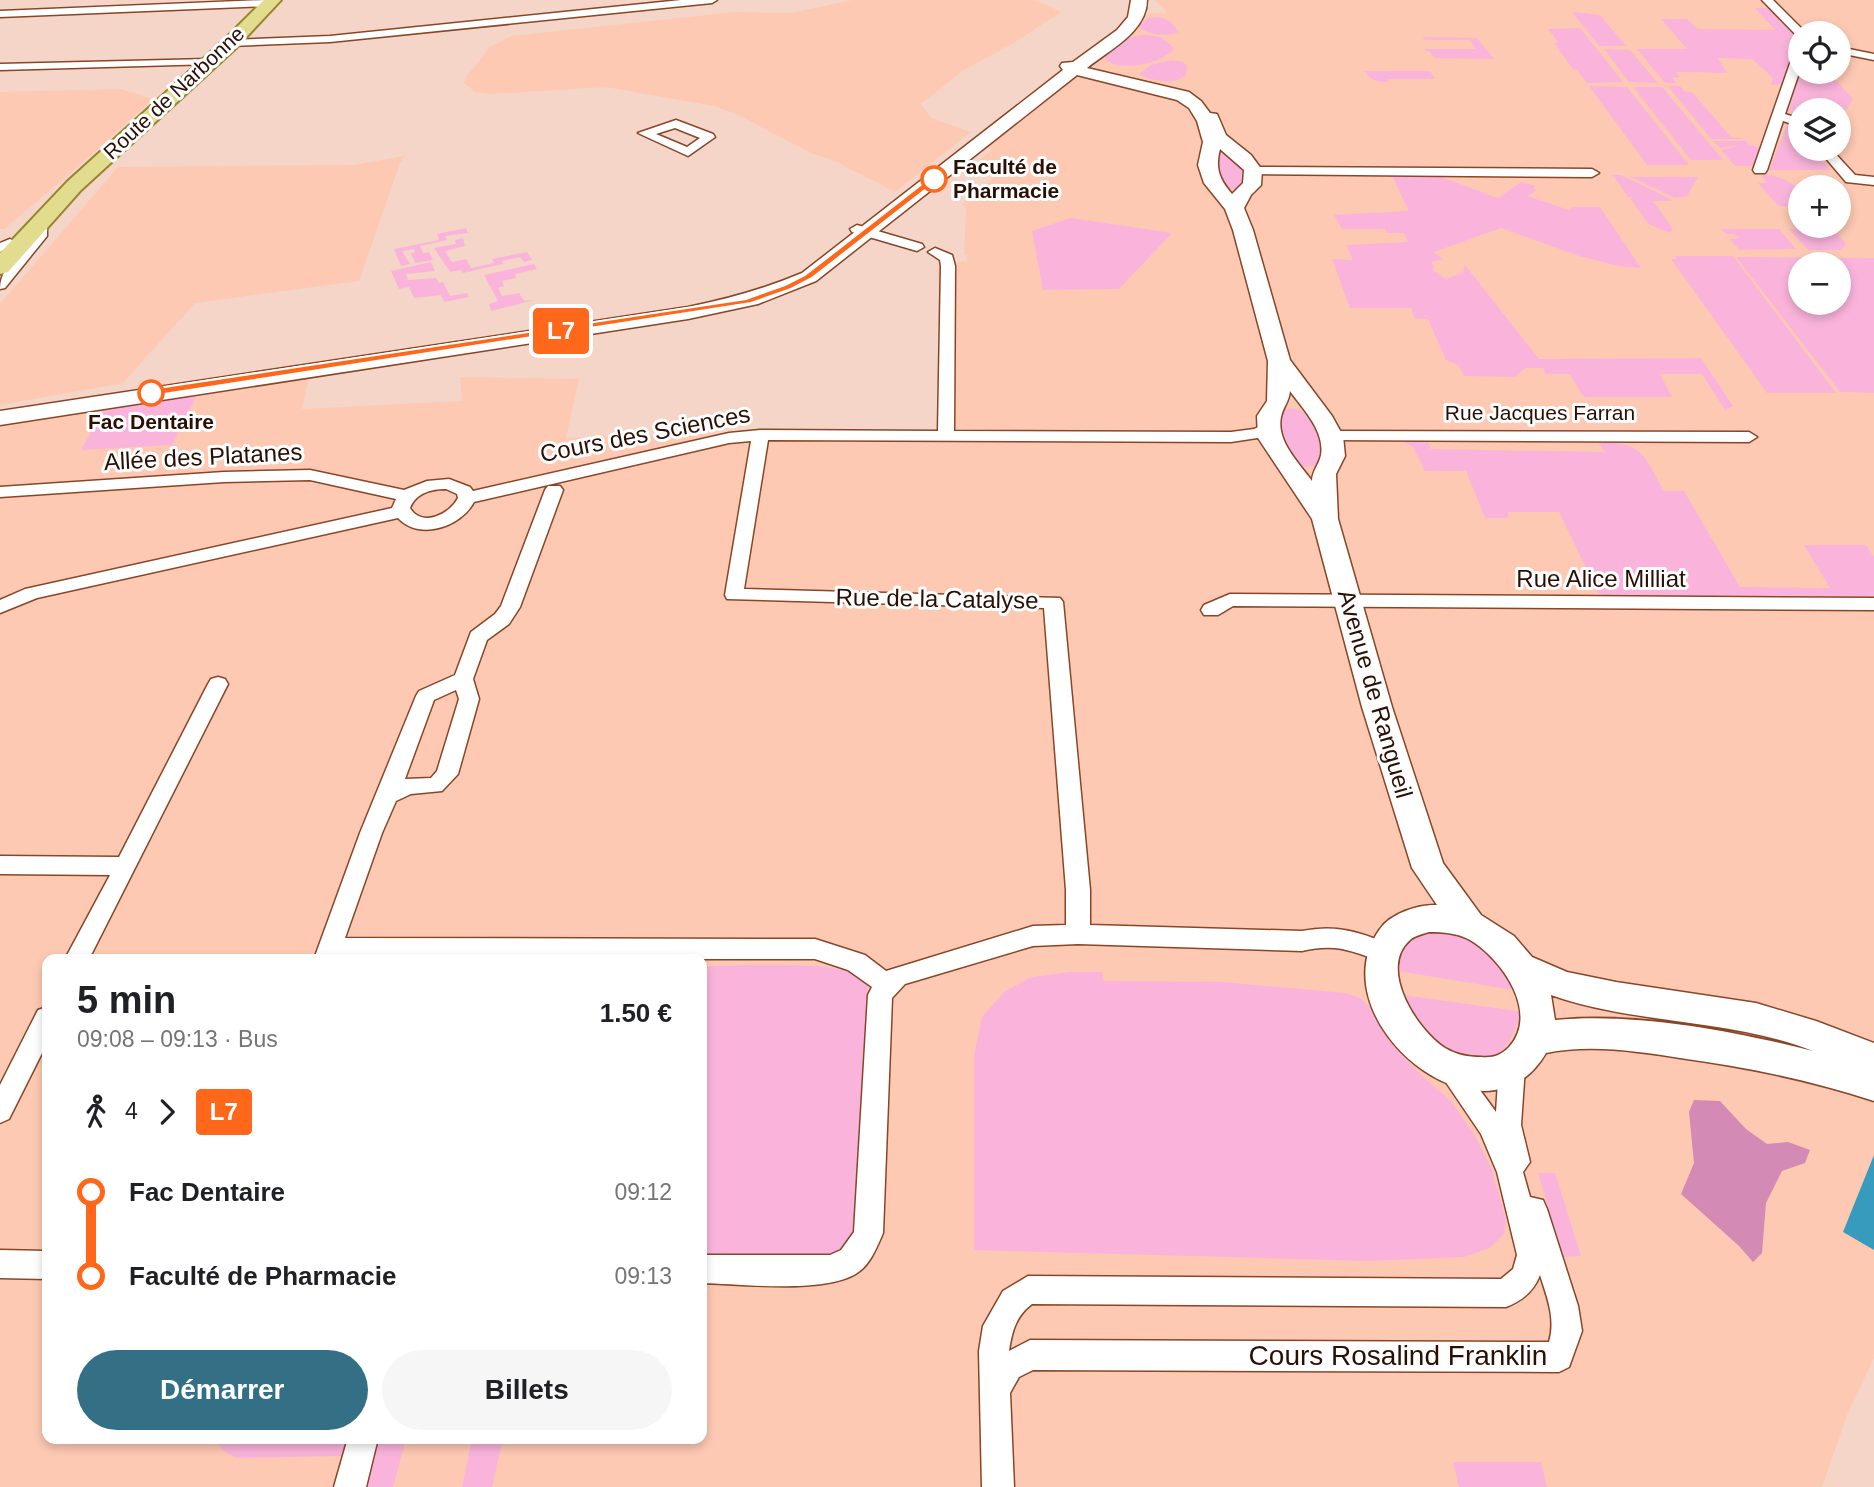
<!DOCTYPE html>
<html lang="fr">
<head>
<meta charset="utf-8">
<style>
  :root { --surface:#fff; --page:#f6f6f6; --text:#202124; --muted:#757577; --accent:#337086 }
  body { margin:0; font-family:Helvetica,sans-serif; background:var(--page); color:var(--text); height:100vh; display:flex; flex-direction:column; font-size:26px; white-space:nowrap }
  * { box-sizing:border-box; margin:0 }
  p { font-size:23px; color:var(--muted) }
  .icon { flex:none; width:38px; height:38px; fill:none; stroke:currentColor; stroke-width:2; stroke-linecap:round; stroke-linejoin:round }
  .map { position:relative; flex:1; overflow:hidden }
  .panel { position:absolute; left:42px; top:954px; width:665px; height:490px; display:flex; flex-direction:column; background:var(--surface); border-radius:14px; box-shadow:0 4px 10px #0003 }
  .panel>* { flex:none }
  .badge { padding:0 14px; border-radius:5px; font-size:24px; line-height:46px }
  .controls { position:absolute; left:1788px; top:21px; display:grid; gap:14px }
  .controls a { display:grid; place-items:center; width:63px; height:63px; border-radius:50%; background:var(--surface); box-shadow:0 4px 10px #0003; font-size:35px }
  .map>.badge { position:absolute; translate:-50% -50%; box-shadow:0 0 0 4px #fff }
  .legs { display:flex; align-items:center; gap:10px; height:77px; padding:0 35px; font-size:23px }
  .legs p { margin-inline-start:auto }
  .overview { display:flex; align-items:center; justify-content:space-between; height:119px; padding:0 35px }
  h1 { font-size:38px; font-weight:800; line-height:52px }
  .action { display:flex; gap:14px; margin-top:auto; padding:14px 35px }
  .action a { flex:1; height:80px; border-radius:42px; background:var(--accent); color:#fff; font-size:28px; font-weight:800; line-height:80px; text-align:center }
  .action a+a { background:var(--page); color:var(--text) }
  ul { padding:0 35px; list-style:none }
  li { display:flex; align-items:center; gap:24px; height:84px; font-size:26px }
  li i { display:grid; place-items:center; width:10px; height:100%; margin:0 9px; background:currentColor }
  li i::after { content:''; width:18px; height:18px; margin:-9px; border:5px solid; border-radius:50%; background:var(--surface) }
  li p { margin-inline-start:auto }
  li:first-child i { background:linear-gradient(#0000 50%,currentColor 0) }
  li:last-child i { background:linear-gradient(currentColor 50%,#0000 0) }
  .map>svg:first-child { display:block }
  .built { fill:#fdc9b3; fill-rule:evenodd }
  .green { fill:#fab4db; fill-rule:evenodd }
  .forest { fill:#d38bb5 }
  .water { fill:#379bbd }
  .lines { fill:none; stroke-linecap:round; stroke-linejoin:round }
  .street-casing { stroke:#884627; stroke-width:3 }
  .secondary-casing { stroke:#884627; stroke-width:3 }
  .primary-casing { stroke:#95852d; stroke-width:4 }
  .street { fill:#fff; fill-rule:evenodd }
  .secondary { fill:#fff; fill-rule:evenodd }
  .primary { fill:#e2dc8e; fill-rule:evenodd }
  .line-1 { fill:#ff671b; stroke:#fff; stroke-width:2 }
  .stop-1-dot { fill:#fff; stroke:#ff671b; stroke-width:3.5 }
  .labels { text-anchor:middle; stroke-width:6; stroke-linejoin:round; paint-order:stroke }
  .far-street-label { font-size:21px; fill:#2a0f04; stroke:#fefefe }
  .far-stop-label { font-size:21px; font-weight:bold; fill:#2a0f04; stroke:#fefefe; text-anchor:start }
  .street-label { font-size:24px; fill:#2a0f04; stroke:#fefefe }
  .near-street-label { font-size:28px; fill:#2a0f04; stroke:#fefefe }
</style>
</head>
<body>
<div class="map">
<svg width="1874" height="1487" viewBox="0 0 1874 1487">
  <rect width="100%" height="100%" fill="#f5d5c8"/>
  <g class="built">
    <polygon points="852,0 1035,0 1061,12 1012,44 964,70 921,104 931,118 971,132 895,192 835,161 813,154 738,115 714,106 606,87 490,94 475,92 464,83 467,76 490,47 512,36 735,12 791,13"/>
    <path d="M1155,0H1874V1358L1847,1415L1822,1487H0V423L309,376L302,409L462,401L460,377L579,379L566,438L729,433L940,438L938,266L967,261V255H964L966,209L962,204L966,201L979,199L983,189L981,188L997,175L970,167L992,150L987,144L1037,107L1147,14L1167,12ZM1801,33H1839V72H1801ZM1801,110H1839V149H1801ZM1801,187H1839V226H1801ZM1801,264H1839V303H1801ZM47,959H702V1438H47Z"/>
    <polygon points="121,89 153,99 80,165 4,229 0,229 0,92"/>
    <polygon points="405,156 400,163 359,281 195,303 123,383 0,405 0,304 118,167 353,165"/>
  </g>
  <g class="green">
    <polygon points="1755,8 1768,8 1796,35 1795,47 1782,84 1771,85 1773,78 1752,59 1718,58 1727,73 1676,72 1680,77 1672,78 1677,83 1665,83 1637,49 1687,49 1661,19 1687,19 1698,29 1775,30"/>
    <polygon points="1575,12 1600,15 1626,46 1599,46 1573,13"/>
    <path d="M1160,17L1170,21L1179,32C1168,37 1148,35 1139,27L1147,18Z"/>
    <polygon points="1576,28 1581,29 1623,82 1587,83 1577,70 1573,69 1554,43 1558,42 1548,29"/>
    <path d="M1144,35L1161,37L1174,48C1163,64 1120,73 1105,59C1110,43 1128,36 1144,35Z"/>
    <polygon points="1423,37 1477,38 1494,59 1434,58 1430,52 1423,49 1476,49 1470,40 1424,40"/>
    <polygon points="1604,49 1630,50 1658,83 1629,82"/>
    <path d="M1172,60L1183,62L1187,66L1186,75C1174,86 1152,81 1139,74L1151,65Z"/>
    <polygon points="1799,70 1832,76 1853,99 1839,120 1839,110 1801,110 1801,116 1790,113 1793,109 1788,112"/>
    <path d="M1365,71H1430L1435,79H1388L1389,82C1378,82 1370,81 1365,71Z"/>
    <polygon points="1589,86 1627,87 1689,165 1647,165"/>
    <polygon points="1668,86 1680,86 1685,92 1692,92 1731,137 1746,139 1711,139"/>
    <polygon points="1633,87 1662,87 1723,160 1691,160"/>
    <polygon points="1787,125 1801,139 1801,149 1810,149 1831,170 1769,170"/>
    <polygon points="1713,141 1746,141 1748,144 1761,148 1754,166 1735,166 1721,150 1740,145 1720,148"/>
    <polygon points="1221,153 1226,153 1244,166 1246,185 1237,190 1223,188 1214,155"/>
    <polygon points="1613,175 1621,175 1671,199 1671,201 1653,201 1673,229 1670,233 1648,224 1630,198 1637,198 1628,197"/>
    <path d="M1761,175C1778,175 1789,179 1801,192V209L1794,210L1790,206H1778L1758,183H1767Z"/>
    <polygon points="1392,176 1439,176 1498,198 1521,182 1536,186 1533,188 1537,190 1528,196 1569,210 1574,207 1600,207 1641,268 1618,266 1579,256 1501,228 1434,252 1443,259 1431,262 1435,268 1431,269 1446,279 1463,272 1465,265 1539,359 1701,358 1733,406 1725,410 1702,374 1660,374 1672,397 1586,397 1582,395 1570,374 1546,374 1543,368 1525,368 1515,377 1464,376 1459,366 1446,360 1428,319 1415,319 1411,308 1350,308 1332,259 1353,260 1346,245 1408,242 1404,233 1387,233 1385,229 1342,229 1334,215 1409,211"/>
    <polygon points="1631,177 1698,177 1687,196 1675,198"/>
    <polygon points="1071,218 1172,233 1119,289 1043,290 1032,231"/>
    <polygon points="1793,224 1830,226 1846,244 1841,250 1808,250 1789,229 1797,229"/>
    <polygon points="466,228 468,233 445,236 447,240 420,246 423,253 429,252 433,260 415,263 411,253 415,252 414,249 402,251 410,264 401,266 394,249 439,240 437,234"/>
    <polygon points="1721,229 1779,229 1796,249 1740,250 1729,239 1739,238 1734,234 1726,234"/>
    <polygon points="463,238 465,246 445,251 452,262 466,259 471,268 494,263 492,259 527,252 532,260 524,262 520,257 502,261 503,264 463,273 461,270 450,272 434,248 456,244 455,240"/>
    <polygon points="1675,256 1733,256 1836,393 1767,393 1671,259 1677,259"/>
    <path d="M1736,257L1874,258V393L1840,392ZM1839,264V303H1801V264Z"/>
    <polygon points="431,262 435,271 406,274 408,280 436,278 439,283 443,282 450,296 467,293 469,297 444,302 441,295 414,298 409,287 399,289 391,271"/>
    <polygon points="534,264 537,269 515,274 516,278 502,281 504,286 498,288 502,296 519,293 524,301 534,300 491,311 489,304 498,301 484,275"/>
    <polygon points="196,397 172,445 81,450 105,407 153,399"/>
    <path d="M1290,408C1317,410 1327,441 1319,464C1286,478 1281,435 1277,413Z"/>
    <path d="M1403,442H1428L1431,449L1605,452L1598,442C1643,442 1644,455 1664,491H1684L1740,587L1830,588L1804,545H1866L1874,557V599H1615L1598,593L1559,512H1508V518H1485L1466,471H1425L1413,447Z"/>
    <path d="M1437,930C1476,935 1495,957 1515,988L1514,990L1397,971C1399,944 1411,934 1437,930Z"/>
    <path d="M702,966C735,966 837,959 861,977C869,983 868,992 869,1002L858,1227L841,1250L818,1260L702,1259Z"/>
    <polygon points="1070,972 1102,972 1104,981 1222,982 1346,993 1360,998 1370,1007 1393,1045 1419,1073 1451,1101 1474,1134 1491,1167 1506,1219 1504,1234 1490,1248 1464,1257 1368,1261 974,1250 974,1056 982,1017 1005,991 1032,977"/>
    <path d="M1403,995L1517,1011L1520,1014C1506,1076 1455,1075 1419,1029C1412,1019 1408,1005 1403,995Z"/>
    <polygon points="1538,1173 1555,1173 1581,1256 1563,1257"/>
    <path d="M216,1439H349L345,1456L237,1458C226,1454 220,1449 216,1439Z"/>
    <polygon points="373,1439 406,1439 393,1487 360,1487"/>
    <polygon points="472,1439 503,1439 492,1487 462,1487"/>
    <polygon points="1453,1462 1541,1462 1547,1487 1459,1487"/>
  </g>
  <polygon class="forest" points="1694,1100 1720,1101 1746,1129 1767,1144 1788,1142 1810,1150 1805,1163 1782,1171 1766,1203 1762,1253 1753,1262 1739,1246 1681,1194 1694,1163 1689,1112"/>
  <polygon class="water" points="1874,1155 1874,1250 1843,1232"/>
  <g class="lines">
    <defs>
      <g id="street">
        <polygon points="265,0 275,3 270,6 0,17 0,11"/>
        <polygon points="681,0 717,0 712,3 330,42 231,46 225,43 231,40 330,36"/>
        <polygon points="1762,0 1773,0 1806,33 1797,36"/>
        <polygon points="1801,46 1801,67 1785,114 1801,119 1801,127 1783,121 1767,170 1765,173 1755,173 1753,170 1795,49"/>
        <polygon points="1839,47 1874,54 1874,60 1839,53"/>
        <polygon points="209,59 213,60 213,64 0,70 0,64"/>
        <path d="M676,120L713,134L715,137L688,156L638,133ZM675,128L700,138L687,147L656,134Z"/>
        <polygon points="1818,149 1831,149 1855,175 1874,177 1874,185 1846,182"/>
        <polygon points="1253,167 1592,169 1599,173 1592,177 1248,174 1248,168"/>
        <path d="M40,220L47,224V236L5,288L0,289C0,260 33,252 33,224Z"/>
        <polygon points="857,225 922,244 924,247 917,251 852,232 850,229"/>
        <polygon points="10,239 17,243 0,252 0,243"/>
        <path d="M935,248L952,255L955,266L954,431L1231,432L1254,429L1269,422L1277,427L1264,437L1231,442L768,440L744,589L1060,598L1063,602L1090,890V925L1302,931C1336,924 1360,932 1391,945L1395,952L1391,959L1383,962C1351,951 1337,943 1302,951L1078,944L1033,946L905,984L892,998L883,1233C877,1247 870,1265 857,1273C826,1294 740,1284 702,1283V1255H830L841,1250L854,1232L868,995L872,987L848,970L815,959H314L360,833L416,696L419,691L455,675L471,632L495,614L501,606L545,490L548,486H560L563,490L520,607L509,624L487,640L473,679L479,699L458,774L442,791L411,794L396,801L382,833L345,938L815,939L865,955L886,971L1033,926L1066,925V890L1044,608L727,599L725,595L751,441L729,443L474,502C461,527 419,541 398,518L37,598L0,613V600L25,589L392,508L396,499L310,480L224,482L0,497V487L224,472L310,470L404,490L427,481L449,479L470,487L473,491L729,433L760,430L938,431L941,266L940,260L928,252ZM446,489L457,494L458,498C450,514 422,528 410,508C416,493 431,489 446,489ZM456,690L459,699L437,771L431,778L405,779L434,700Z"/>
        <polygon points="1331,431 1749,432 1757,437 1749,442 1325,440 1323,436"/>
        <polygon points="1230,594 1874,598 1874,610 1233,606 1218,615 1204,615 1201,610 1204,605"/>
        <polygon points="218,677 225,679 228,684 89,959 65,959 110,875 0,874 0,856 119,857 208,684 211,679"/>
        <polygon points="47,1007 47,1043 9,1119 0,1123 0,1085 38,1010"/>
        <path d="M1512,1056L1521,1059L1525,1067L1521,1125L1530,1162L1523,1172L1530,1197L1543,1200L1547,1209L1578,1306L1582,1331L1569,1367L1559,1372L1033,1370L1019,1377L1010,1393L1014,1487H982L979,1351L983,1326L1003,1291L1028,1276L1501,1279L1513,1269L1517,1255L1497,1172L1481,1134L1439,1072L1443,1064L1452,1061L1461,1064L1496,1112L1499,1067L1503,1059ZM1540,1275C1547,1297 1556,1319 1549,1342L1030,1340L1009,1351C1012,1331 1016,1316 1032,1304L1506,1307C1522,1301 1534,1291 1540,1275Z"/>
        <polygon points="0,1250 47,1251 47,1279 0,1278"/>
        <polygon points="348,1438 378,1438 366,1487 334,1487"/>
      </g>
      <path id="secondary" d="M1131,0H1147C1147,32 1109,50 1087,68L1189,92L1201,101L1210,113L1217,114L1226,135L1251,155L1262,170L1261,185L1251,195L1244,208L1253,230L1290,360L1332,416L1343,436L1345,456L1336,474L1338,519L1392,707L1443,863L1481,915L1514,936L1532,957L1567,972L1616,982L1756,1003L1816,1021L1874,1043V1101C1810,1080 1746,1067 1680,1058C1636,1051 1590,1044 1546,1053C1484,1159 1315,1019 1380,929C1390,914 1418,904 1437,905L1412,868L1362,707L1312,519L1258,438L1257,416L1267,401L1268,361L1233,230L1225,209L1204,183L1198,165L1203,142L1197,121L1189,108L1177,100L1077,75L816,281L758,304L688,319L0,425V411L688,307C728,299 764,289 802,273L1063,70L1060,66L1062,63L1073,62L1117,30L1128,17ZM1220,149L1244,170L1243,183L1232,194C1219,179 1215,168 1220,149ZM1290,391C1303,409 1325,431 1321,455C1319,465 1312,471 1312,481C1299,463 1276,441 1281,417C1283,407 1289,402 1290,391ZM1429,932C1443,932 1458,933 1470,940C1502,959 1540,1013 1509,1047C1500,1056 1493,1058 1481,1057C1468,1057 1457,1055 1445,1048C1418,1031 1377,969 1410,940C1414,936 1423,934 1429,932ZM1551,995C1636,1025 1728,1018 1813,1051C1735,1031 1634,1012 1555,1020Z"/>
      <polygon id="primary" points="264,0 281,0 237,47 81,190 8,272 0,274 0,253 67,182 225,39"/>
    </defs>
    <use href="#street" class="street-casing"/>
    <use href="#secondary" class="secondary-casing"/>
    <use href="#primary" class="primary-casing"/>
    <use href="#street" class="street"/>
    <use href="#secondary" class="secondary"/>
    <use href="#primary" class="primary"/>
  </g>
  <polygon class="line-1" points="931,177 939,179 812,278 791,289 751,303 151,396 146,393 151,389 746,299 785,285 805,275"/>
  <g class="stop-1-dot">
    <circle cx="934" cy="179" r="12"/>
    <circle cx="151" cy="393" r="12"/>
  </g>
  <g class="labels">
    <g class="far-street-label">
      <text transform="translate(174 93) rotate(-43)" y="7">Route de Narbonne</text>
      <text x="1540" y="420">Rue Jacques Farran</text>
    </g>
    <g class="far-stop-label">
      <text x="953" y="174">Faculté de<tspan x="953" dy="24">Pharmacie</tspan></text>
      <text x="151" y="429" text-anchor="middle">Fac Dentaire</text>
    </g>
    <g class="street-label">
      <text transform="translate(645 434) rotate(-11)" y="8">Cours des Sciences</text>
      <text transform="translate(203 457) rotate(-3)" y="8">Allée des Platanes</text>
      <text x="1601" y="587">Rue Alice Milliat</text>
      <text transform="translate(937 599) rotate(1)" y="8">Rue de la Catalyse</text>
      <text transform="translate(1375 694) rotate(74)" y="8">Avenue de Rangueil</text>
    </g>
    <g class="near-street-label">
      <text x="1398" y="1365">Cours Rosalind Franklin</text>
    </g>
  </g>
</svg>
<div class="controls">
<a><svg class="icon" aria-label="locate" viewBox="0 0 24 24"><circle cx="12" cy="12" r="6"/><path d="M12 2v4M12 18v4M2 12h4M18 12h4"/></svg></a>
<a><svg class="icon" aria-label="layers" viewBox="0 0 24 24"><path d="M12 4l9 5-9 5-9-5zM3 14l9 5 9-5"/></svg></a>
<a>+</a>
<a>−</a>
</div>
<b class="badge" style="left:561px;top:331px;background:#ff671b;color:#fff">L7</b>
<section class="panel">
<div class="overview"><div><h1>5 min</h1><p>09:08 – 09:13 · Bus</p></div><b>1.50 €</b></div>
<div class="legs"><svg class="icon" aria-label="walk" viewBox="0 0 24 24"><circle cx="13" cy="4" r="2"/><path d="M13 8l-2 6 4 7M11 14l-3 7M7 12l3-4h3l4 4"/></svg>4<svg class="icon" aria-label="forward" viewBox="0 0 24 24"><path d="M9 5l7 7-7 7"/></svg><b class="badge" style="background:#ff671b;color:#fff">L7</b></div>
<ul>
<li><i style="color:#ff671b"></i><b>Fac Dentaire</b><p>09:12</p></li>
<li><i style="color:#ff671b"></i><b>Faculté de Pharmacie</b><p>09:13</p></li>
</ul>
<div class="action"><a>Démarrer</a><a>Billets</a></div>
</section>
</div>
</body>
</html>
